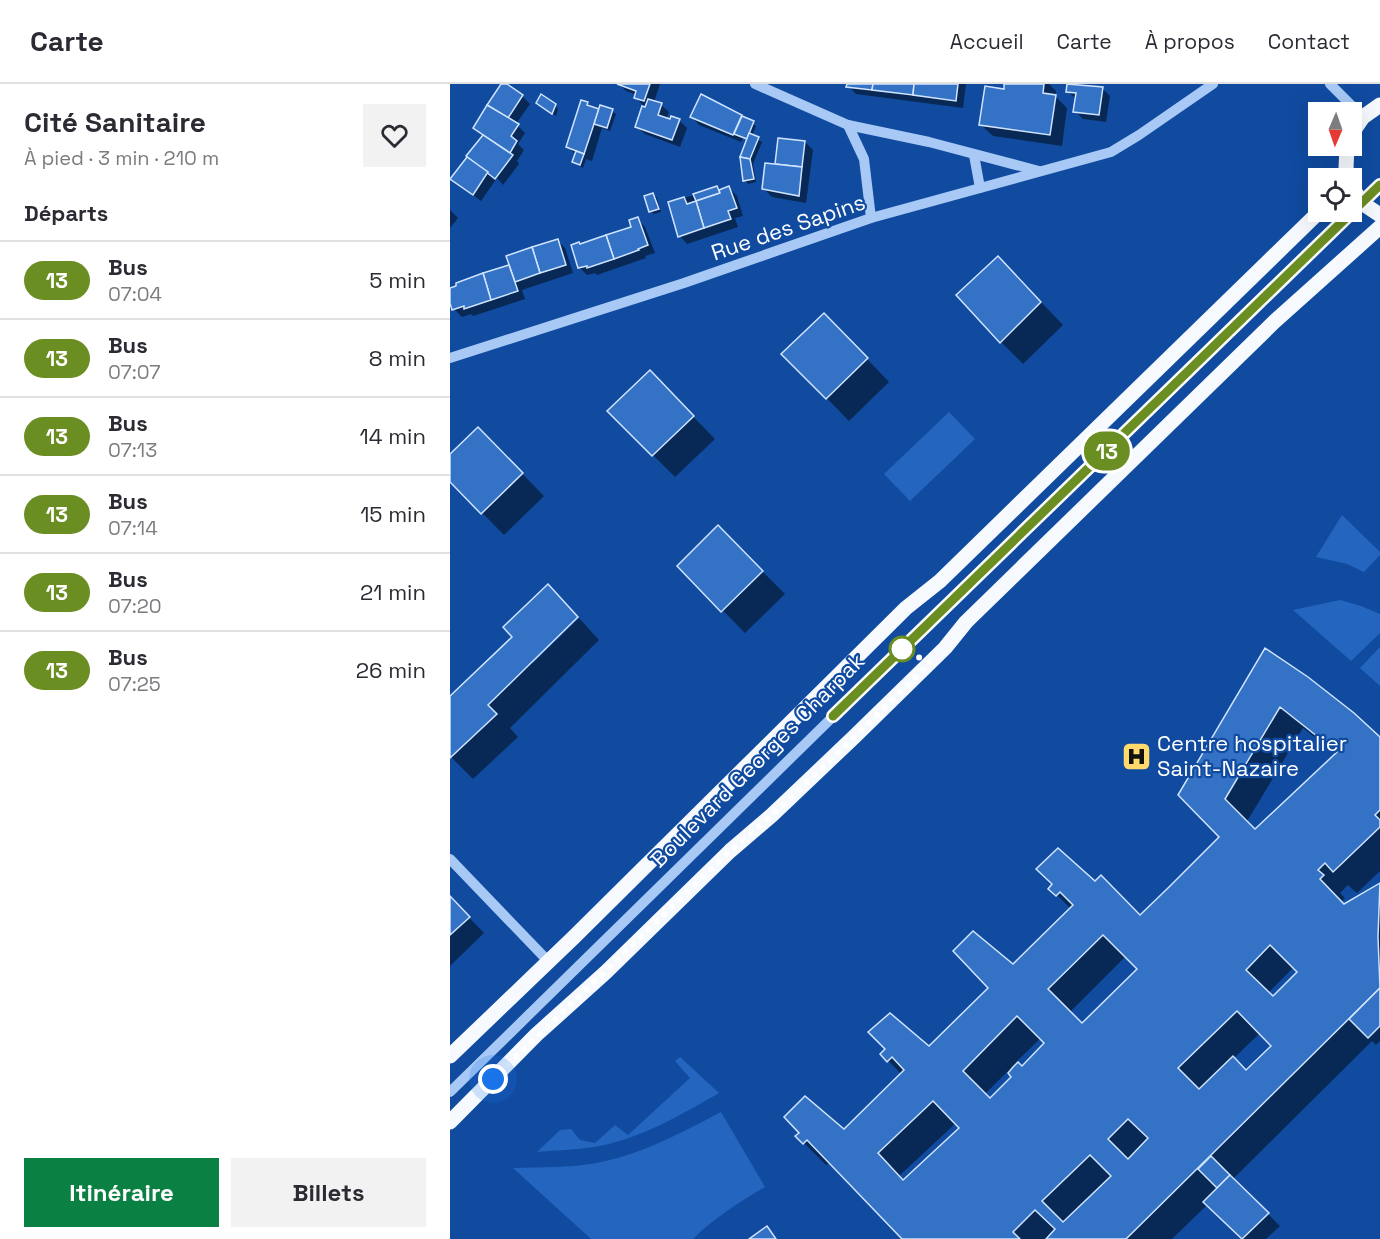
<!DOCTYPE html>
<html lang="fr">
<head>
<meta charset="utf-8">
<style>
  :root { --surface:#fff; --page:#f2f2f3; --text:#2b2b33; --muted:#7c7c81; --line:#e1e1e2; --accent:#0b8043 }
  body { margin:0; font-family:"Space Grotesk",sans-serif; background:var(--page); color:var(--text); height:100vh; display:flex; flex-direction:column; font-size:22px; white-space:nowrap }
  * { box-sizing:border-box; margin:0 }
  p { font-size:20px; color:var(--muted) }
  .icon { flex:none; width:33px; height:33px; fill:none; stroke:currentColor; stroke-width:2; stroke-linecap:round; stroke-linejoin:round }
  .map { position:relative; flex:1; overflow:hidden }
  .side { display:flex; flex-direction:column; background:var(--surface); width:450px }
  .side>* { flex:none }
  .badge { padding:0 12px; border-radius:20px; font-size:21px; line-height:39px }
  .needle { width:39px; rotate:182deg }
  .tools { position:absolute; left:858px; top:18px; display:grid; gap:12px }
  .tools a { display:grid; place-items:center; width:54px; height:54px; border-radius:0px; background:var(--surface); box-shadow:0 6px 24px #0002; font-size:30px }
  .you { position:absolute; width:30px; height:30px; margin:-15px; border:4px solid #fff; border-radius:50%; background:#1a73e8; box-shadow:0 0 0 9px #1a73e833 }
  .map>.badge { position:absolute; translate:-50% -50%; box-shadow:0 0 0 3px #fff }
  h2 { padding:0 24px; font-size:22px; line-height:54px }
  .round { display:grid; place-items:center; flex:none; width:63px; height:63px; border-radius:0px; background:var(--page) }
  .summary { display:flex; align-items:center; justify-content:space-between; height:102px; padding:0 24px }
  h1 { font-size:28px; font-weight:800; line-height:45px }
  .cta { display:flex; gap:12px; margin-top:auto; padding:12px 24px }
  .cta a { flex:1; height:69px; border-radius:0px; background:var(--accent); color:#fff; font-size:24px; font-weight:800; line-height:69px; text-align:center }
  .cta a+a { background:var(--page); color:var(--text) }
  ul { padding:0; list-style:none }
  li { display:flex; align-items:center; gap:18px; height:78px; padding:0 24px; border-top:2px solid var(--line) }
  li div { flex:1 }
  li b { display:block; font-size:22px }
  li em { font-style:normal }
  li .badge { min-width:66px; font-weight:700; text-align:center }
  header { display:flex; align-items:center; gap:36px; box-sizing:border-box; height:84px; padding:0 30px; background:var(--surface); border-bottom:2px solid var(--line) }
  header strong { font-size:28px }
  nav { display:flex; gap:33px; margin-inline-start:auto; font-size:21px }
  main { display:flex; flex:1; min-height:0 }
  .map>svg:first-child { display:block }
  .green { fill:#2365bf }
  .shadow { fill:#0007; fill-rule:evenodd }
  .building { fill:#3472c5; stroke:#d1e4fe; stroke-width:1.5; fill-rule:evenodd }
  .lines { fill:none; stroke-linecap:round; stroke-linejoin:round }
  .minor { stroke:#a8c9f5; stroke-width:10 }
  .major { stroke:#f6faff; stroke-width:15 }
  .line-casing { stroke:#fff; stroke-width:14 }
  .line { stroke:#6b8e23; stroke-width:9 }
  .walk { stroke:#fff; stroke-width:6; stroke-dasharray:0 10.8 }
  .stop-dot { fill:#fff; stroke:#6b8e23; stroke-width:3 }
  .labels { text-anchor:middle; stroke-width:4.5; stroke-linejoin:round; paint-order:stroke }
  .street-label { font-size:22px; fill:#fff; stroke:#104ba0 }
  .poi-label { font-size:22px; fill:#fff; stroke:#104ba0; text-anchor:start }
</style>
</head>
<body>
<header>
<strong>Carte</strong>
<nav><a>Accueil</a><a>Carte</a><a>À propos</a><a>Contact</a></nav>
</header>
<main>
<section class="side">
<div class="summary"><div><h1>Cité Sanitaire</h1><p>À pied · 3 min · 210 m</p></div><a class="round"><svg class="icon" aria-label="heart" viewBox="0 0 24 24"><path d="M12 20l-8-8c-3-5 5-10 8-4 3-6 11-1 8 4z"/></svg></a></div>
<h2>Départs</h2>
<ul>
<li><span class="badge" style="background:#6b8e23;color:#fff">13</span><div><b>Bus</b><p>07:04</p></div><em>5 min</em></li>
<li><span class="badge" style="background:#6b8e23;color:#fff">13</span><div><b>Bus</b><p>07:07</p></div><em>8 min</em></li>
<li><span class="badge" style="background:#6b8e23;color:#fff">13</span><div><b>Bus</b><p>07:13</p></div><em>14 min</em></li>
<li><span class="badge" style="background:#6b8e23;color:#fff">13</span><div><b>Bus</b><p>07:14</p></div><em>15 min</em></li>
<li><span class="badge" style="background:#6b8e23;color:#fff">13</span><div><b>Bus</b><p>07:20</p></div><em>21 min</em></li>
<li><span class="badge" style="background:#6b8e23;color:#fff">13</span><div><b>Bus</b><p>07:25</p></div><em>26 min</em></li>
</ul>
<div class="cta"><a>Itinéraire</a><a>Billets</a></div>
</section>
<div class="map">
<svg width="930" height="1155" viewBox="0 0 930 1155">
  <rect width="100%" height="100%" fill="#104ba0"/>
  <g class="green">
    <polygon points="499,328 525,355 460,417 434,390"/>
    <polygon points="892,431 930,468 930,471 914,488 897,480 866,473"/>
    <polygon points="890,516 911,522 930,530 930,549 901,577 843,526"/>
    <polygon points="930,563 930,602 910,584"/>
    <path d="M230,973L269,1009C231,1031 188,1056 144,1063C125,1066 106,1066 87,1068L110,1046L121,1045L130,1056L145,1059L165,1041L178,1051L240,994L225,977Z"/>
    <path d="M271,1028L315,1103C290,1118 264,1134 243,1155H141L63,1084C86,1083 110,1084 133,1081C183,1075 227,1051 271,1028Z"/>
  </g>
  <g class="shadow">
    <polygon points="52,0 72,12 80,20 66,40 75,49 68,60 74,66 67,77 69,80 53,101 47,94 31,117 2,95 34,53 25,44"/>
    <polygon points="169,0 210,0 204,18 211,21 219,28 216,36 229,36 237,44 230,63 195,50 187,43 194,22 186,14 187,11 176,7"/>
    <polygon points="398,0 516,0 513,24 406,10 398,2"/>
    <polygon points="556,0 599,0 606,7 605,12 617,24 612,62 543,52 531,41 555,6"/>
    <polygon points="618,0 652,4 660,12 656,38 633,35 625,27 626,15 617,7"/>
    <polygon points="138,19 143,25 162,27 166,30 160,47 152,44 142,77 136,75 133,84 123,78 126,71 117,62"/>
    <polygon points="105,21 108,25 106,32 91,22"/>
    <polygon points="291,32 306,42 302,52 312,58 303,80 306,98 298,100 295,96 298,56 293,54 291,58 249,41 242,33"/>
    <polygon points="329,55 355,58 363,66 356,119 322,113 314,105 326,82"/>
    <polygon points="267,103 270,107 279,104 287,112 293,132 285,134 288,143 237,160 230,152 220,119"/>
    <polygon points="204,111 207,114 211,128 204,130 200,127"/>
    <polygon points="0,126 8,134 0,144"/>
    <polygon points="187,135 195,143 205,169 195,172 196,174 147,191 145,189 137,191 129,183 183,144"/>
    <polygon points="107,156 115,164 123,189 72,206 75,215 23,232 21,230 12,233 4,225 0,214 0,205 8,202 7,200 61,182"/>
    <polygon points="570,196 613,241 573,280 551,258"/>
    <polygon points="396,253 439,298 399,337 334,270"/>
    <polygon points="222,311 265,355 225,393 159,327"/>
    <polygon points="50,367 94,412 54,451 0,396 0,372"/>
    <polygon points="268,443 335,510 295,549 229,482"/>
    <polygon points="129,534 149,556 60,644 68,653 23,695 0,672 0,614 83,575 83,579"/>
    <path d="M816,566L930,655V787L907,809L898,801L890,809L895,814L891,818L894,821L930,801V957L926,961L922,957L783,1095L830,1142L816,1155H793L758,1120L722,1155H454L380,1078L376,1081L347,1052L394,1047L452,991L432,970L479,964L621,825L600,804L645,799L690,833L772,753L729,710ZM853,644L886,670L805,747L796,739ZM676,872L689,885L632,941L620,928ZM844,883L849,888L823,914L818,909ZM810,949L823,962L796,988L783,975ZM591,954L597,959L572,984L566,978ZM558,987L563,993L540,1016L535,1010ZM506,1039L511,1044L454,1097L449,1092Z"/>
    <polygon points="0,814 34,849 0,882"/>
  </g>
  <g class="building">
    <polygon points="51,0 57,0 73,11 58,34 37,21"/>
    <polygon points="167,0 200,0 194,17 184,14 186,7"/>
    <polygon points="397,0 423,0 422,6 396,3"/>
    <polygon points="423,0 464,0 463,11 422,6"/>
    <polygon points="464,0 508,0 506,17 463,11"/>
    <polygon points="554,0 594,0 593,9 606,11 600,51 529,41 535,2 554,5"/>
    <polygon points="617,0 653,3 649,31 623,28 626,9 616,8"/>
    <polygon points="91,10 106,20 102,30 86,19"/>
    <polygon points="251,10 292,31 283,51 240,33"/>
    <polygon points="198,15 212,19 208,31 220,35 221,32 230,35 222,56 185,43 192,22 195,23"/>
    <polygon points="131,16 138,18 137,21 149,25 134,70 116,63"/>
    <polygon points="37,21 69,40 61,52 67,57 60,69 23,44"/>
    <polygon points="150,21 163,25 157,44 144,40"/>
    <polygon points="292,32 304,37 297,55 284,50"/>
    <polygon points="299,49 309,53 300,75 290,73"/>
    <polygon points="33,51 63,71 45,95 16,72"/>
    <polygon points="328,54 355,57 352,83 325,80"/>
    <polygon points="126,67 134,70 130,81 122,78"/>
    <polygon points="17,73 38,88 23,111 0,95"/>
    <polygon points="290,73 300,75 304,95 293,97"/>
    <polygon points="315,79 352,83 349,112 312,105"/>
    <polygon points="267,102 270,109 246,117 243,110"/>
    <polygon points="279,102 287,124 278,127 281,135 254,144 246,117 270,109 269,106"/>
    <polygon points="203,109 209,125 199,128 194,112"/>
    <polygon points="234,113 237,120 246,117 254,144 228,153 218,118"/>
    <polygon points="188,133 198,161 188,165 189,166 164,175 156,151 181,143 179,136"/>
    <polygon points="156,151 164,175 137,184 137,182 128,184 121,161 129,158 130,160"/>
    <polygon points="108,155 116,181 90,189 82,163"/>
    <polygon points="82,163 90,189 65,198 56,172"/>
    <polygon points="548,172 591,218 550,259 506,211"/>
    <polygon points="59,181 68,207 41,216 33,189"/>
    <polygon points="33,189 41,216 14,225 14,222 2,226 0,219 0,204 6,202 6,199"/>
    <polygon points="374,229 418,274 376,315 331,270"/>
    <polygon points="200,286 244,332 202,372 157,327"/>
    <polygon points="28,343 73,389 31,430 0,398 0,370"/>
    <polygon points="268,441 313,487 271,528 227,482"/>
    <polygon points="98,500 128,533 38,621 47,630 0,674 0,612 62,553 53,543"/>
    <path d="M815,564L858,593L904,629L930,653V726L925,731L930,736V743L883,788L875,779L868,786L874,791L870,795L894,820L930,799L928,853L930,904L676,1155H596L605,1145L585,1126L563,1148L570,1155H452L357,1056L353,1060L345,1052L349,1049L334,1033L355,1012L394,1045L454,986L442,973L437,978L430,970L435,965L418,948L440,929L479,962L538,904L503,867L523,847L563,880L623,821L610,808L606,812L598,805L602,800L586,785L608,764L645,797L651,791L690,831L718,804L769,753L728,711ZM830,623L887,668L805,745L775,715ZM653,851L687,885L632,939L598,905ZM820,861L847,888L823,912L796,886ZM787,927L821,962L796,986L783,972L749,1005L728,984ZM567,932L594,959L572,982L568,978L563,983L558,989L561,993L540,1014L513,987ZM483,1017L509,1044L453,1096L428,1069ZM678,1035L698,1054L678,1075L658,1055ZM640,1071L661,1092L613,1138L592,1117Z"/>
    <polygon points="0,812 20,833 0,851"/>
    <polygon points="930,904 930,942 918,954 899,935"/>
    <polygon points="761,1072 780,1091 767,1104 748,1085"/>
    <polygon points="780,1091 819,1129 792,1155 753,1118"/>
    <polygon points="317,1142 326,1155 299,1155"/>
  </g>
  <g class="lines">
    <g class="minor">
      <polyline points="305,0 398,41 479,58 589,87"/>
      <polyline points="880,0 913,33"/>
      <polyline points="398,41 414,75 421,134"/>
      <polyline points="524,71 530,104"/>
      <polyline points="0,274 234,199 421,134 661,68 689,51 763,0"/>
      <polyline points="0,775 98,877"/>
      <polyline points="0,1008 451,566 930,101"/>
    </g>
    <g class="major">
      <polyline points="902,49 913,33 930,21"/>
      <polyline points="897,62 896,84 899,94"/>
      <polyline points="902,103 912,119 930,131"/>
      <polyline points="0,972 124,853 456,524 490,497 869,128"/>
      <polyline points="0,1038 86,951 156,888 280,767 322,731 404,653 495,564 516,538 824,238 930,143"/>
    </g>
  </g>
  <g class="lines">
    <defs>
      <polyline id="line" points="383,632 930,101"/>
    </defs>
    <use href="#line" class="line-casing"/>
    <use href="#line" class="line"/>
    <polyline class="walk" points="43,995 280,767 322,731 388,669 480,579 452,565"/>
  </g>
  <defs>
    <symbol id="hospital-square" viewBox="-11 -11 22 22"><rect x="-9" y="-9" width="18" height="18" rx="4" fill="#ffd96c" stroke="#104ba0"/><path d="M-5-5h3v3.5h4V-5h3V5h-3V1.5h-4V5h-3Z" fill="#111"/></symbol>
  </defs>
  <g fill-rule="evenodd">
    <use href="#hospital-square" x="670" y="656" width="33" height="33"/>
  </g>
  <circle class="stop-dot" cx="452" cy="565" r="12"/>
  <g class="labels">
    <g class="street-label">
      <text transform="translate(338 143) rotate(-19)" y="8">Rue des Sapins</text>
      <text transform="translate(307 676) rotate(-45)" y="8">Boulevard Georges Charpak</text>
    </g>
    <g class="poi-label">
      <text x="707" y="667">Centre hospitalier<tspan x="707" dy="25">Saint-Nazaire</tspan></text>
    </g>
  </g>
</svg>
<div class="tools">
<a><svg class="needle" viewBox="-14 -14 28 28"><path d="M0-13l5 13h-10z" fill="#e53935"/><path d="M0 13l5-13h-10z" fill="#7c7c81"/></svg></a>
<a><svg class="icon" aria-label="locate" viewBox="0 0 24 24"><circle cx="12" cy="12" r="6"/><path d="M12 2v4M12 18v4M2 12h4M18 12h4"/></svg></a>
</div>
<div class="you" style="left:43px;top:995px"></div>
<b class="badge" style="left:657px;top:367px;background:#6b8e23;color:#fff">13</b>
</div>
</main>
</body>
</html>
